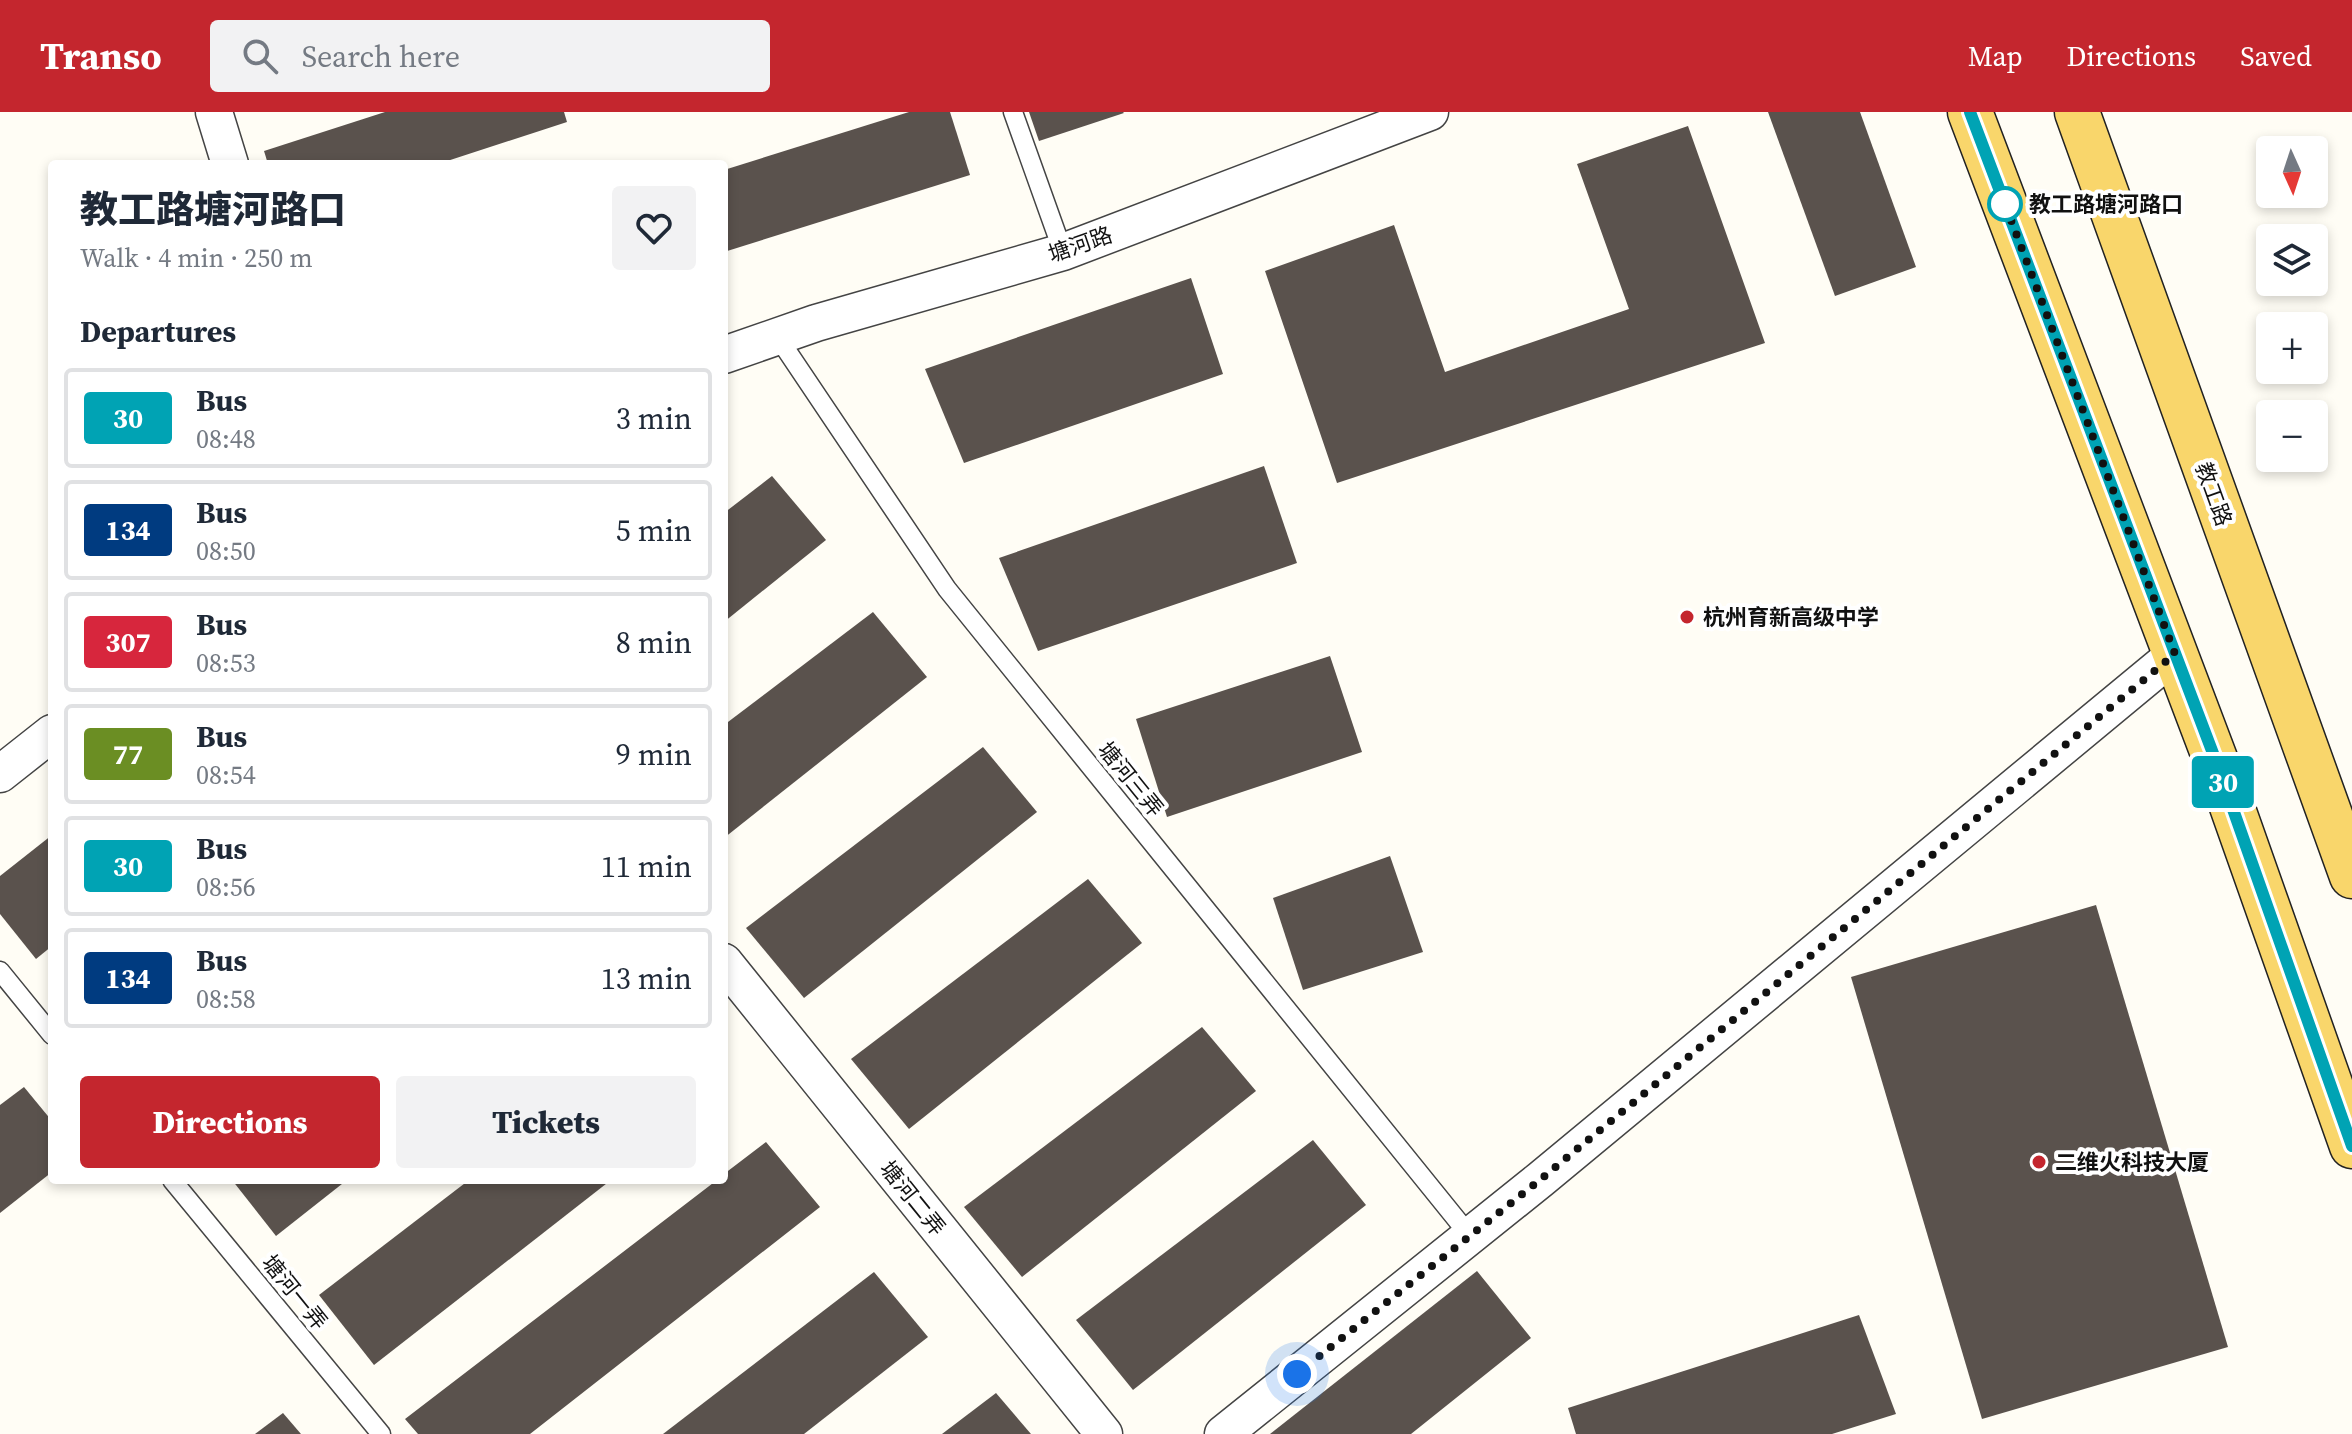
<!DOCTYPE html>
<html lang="en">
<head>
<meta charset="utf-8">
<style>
  :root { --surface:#fff; --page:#f2f2f3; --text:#1f2937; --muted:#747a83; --line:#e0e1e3; --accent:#c4262e }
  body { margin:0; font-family:"Source Serif 4","Noto Sans SC",serif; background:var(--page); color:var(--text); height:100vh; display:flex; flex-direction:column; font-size:30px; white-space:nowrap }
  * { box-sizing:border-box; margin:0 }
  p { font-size:26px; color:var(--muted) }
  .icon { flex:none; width:44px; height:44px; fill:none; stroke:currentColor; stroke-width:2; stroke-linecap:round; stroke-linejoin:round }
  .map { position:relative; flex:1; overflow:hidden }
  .panel { position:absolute; left:48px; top:48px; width:680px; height:1024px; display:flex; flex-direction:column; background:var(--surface); border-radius:8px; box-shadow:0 4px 12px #0003 }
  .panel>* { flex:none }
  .badge { padding:0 16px; border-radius:6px; font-size:28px; line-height:52px }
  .needle { width:52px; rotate:177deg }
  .fabs { position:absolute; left:2256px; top:24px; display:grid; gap:16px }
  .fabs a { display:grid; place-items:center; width:72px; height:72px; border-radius:8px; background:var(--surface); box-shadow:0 4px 12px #0003; font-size:40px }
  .you { position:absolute; width:40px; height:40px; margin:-20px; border:6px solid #fff; border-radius:50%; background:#1a73e8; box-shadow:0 0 0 12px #1a73e833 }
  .map>.badge { position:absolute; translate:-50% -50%; box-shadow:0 0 0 4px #fff }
  h2 { padding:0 32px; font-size:30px; line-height:72px }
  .round { display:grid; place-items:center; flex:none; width:84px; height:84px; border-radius:8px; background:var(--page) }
  .head { display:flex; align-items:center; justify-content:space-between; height:136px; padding:0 32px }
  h1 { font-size:38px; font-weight:800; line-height:60px }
  .cta { display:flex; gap:16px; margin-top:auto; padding:16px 32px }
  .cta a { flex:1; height:92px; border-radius:8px; background:var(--accent); color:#fff; font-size:32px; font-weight:800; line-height:92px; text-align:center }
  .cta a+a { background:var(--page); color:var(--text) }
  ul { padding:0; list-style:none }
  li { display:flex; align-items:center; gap:24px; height:100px; margin:0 16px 12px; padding:0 16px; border:4px solid var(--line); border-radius:8px }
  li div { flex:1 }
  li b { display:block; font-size:30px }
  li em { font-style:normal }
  li .badge { min-width:88px; font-weight:700; text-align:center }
  header { display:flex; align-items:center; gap:48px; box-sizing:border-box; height:112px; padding:0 40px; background:var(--accent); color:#fff }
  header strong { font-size:38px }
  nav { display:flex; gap:44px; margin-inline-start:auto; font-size:28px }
  .search { width:560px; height:72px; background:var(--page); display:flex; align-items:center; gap:20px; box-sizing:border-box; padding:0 28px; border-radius:8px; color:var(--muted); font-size:30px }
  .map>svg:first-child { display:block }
  .building { fill:#5a524d }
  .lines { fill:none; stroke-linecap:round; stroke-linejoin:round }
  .service-casing { stroke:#444; stroke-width:21 }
  .minor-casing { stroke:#444; stroke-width:39 }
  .primary-casing { stroke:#222; stroke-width:47 }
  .service { stroke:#fff; stroke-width:18 }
  .minor { stroke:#fff; stroke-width:36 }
  .primary { stroke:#f9d66b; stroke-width:44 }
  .line-casing { stroke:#fff; stroke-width:18 }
  .line { stroke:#00a3b4; stroke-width:12 }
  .walk { stroke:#111; stroke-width:8; stroke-dasharray:0 14.4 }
  .stop-dot { fill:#fff; stroke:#00a3b4; stroke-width:4 }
  .poi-dot { fill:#c4262e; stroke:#fff; stroke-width:3 }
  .labels { text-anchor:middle; stroke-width:8; stroke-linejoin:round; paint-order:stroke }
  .stop-label { font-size:22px; font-weight:bold; fill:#111; stroke:#fff; text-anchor:start }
  .street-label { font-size:22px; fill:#111; stroke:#fff }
  .poi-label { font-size:22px; font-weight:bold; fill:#111; stroke:#fff; text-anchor:start }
</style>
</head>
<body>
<header>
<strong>Transo</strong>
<div class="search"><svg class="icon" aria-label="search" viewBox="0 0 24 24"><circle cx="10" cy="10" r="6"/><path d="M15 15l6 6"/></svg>Search here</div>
<nav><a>Map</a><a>Directions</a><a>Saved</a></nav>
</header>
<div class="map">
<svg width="2352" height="1322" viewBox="0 0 2352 1322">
  <rect width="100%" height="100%" fill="#fffdf5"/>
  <g class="building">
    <polygon points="385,0 564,0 567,10 438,52 268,52 264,39"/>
    <polygon points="909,0 950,0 970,63 724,140 724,58"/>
    <polygon points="1029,0 1123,0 1124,1 1039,29"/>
    <polygon points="1768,0 1860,0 1916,155 1835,184"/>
    <polygon points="1688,14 1765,231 1337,371 1265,159 1394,113 1445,260 1629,197 1577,52"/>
    <polygon points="1191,166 1223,262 964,351 925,257"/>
    <polygon points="1264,354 1297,451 1038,539 999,446"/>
    <polygon points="772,364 826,428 724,510 724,401"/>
    <polygon points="873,500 927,565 724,726 724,613"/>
    <polygon points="1330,544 1362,640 1167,705 1136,607"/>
    <polygon points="983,635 1037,700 804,886 746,816"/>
    <polygon points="52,723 52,834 36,847 0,802 0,764"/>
    <polygon points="1390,744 1423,840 1303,878 1273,786"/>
    <polygon points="1088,767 1142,831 909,1017 851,947"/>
    <polygon points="2096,793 2228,1235 1982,1307 1851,865"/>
    <polygon points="1202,915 1256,979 1022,1165 964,1095"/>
    <polygon points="24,975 52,1009 52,1060 0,1101 0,993"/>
    <polygon points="1313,1028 1366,1093 1133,1278 1076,1208"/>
    <polygon points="766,1030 820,1095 530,1322 418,1322 405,1307 717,1068 724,1068 724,1062"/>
    <polygon points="232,1068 347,1068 276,1124"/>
    <polygon points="469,1068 611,1068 374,1253 319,1183"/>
    <polygon points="1477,1159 1531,1226 1411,1322 1270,1322"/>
    <polygon points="874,1160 928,1225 804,1322 663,1322"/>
    <polygon points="1859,1203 1896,1302 1832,1322 1576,1322 1568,1296"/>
    <polygon points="996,1281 1031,1322 942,1322"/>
    <polygon points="283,1301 301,1322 255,1322"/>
  </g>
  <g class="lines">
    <defs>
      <g id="service">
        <polyline points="1013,0 1063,140"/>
        <polyline points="777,224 947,477 1470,1124"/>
        <polyline points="0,859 52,923"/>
        <polyline points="172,1068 381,1322"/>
      </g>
      <g id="minor">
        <polyline points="214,0 230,52"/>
        <polyline points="724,243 816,211 1063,140 1430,0"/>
        <polyline points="0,662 52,621"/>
        <polyline points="724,850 1104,1322"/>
        <polyline points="1223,1322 1541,1067 2175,542"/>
      </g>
      <g id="primary">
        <polyline points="1970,0 2217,652 2352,1034"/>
        <polyline points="2077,0 2352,764"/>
      </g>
    </defs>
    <use href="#service" class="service-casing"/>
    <use href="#minor" class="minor-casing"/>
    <use href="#primary" class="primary-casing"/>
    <use href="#service" class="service"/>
    <use href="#minor" class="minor"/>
    <use href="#primary" class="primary"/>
  </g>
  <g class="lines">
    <defs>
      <polyline id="line" points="1970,0 2217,652 2352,1034"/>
    </defs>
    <use href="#line" class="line-casing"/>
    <use href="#line" class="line"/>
    <polyline class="walk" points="1297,1262 1541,1067 2175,542 2005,92"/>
  </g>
  <circle class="stop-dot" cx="2005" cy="92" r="16"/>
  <g class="poi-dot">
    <circle cx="1687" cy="505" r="8"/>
    <circle cx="2039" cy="1050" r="8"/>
  </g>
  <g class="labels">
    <g class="stop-label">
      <text x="2029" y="100">教工路塘河路口</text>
    </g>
    <g class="street-label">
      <text transform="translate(1080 132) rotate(-19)" y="8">塘河路</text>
      <text transform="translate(2214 382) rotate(70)" y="8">教工路</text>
      <text transform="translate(1131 667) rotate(51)" y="8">塘河三弄</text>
      <text transform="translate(913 1086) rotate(51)" y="8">塘河二弄</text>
      <text transform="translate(295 1180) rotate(51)" y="8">塘河一弄</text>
    </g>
    <g class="poi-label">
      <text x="1703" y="513">杭州育新高级中学</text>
      <text x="2055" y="1058">二维火科技大厦</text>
    </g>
  </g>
</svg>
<div class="fabs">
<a><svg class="needle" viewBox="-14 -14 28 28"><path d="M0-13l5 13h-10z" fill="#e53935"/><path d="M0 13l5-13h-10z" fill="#747a83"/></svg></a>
<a><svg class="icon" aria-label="layers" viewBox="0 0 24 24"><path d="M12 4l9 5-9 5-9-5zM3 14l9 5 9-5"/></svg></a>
<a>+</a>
<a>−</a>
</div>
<div class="you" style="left:1297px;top:1262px"></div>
<b class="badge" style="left:2223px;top:670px;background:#00a3b4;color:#fff">30</b>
<section class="panel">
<div class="head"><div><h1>教工路塘河路口</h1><p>Walk · 4 min · 250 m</p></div><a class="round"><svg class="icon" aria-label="heart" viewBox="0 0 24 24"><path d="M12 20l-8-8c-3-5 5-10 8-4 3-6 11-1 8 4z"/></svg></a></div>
<h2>Departures</h2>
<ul>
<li><span class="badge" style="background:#00a3b4;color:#fff">30</span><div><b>Bus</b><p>08:48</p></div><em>3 min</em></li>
<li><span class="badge" style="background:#003b80;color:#fff">134</span><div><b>Bus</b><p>08:50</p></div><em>5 min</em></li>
<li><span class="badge" style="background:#d7263d;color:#fff">307</span><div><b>Bus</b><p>08:53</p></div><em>8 min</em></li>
<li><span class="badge" style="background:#6b8e23;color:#fff">77</span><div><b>Bus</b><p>08:54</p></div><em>9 min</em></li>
<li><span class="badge" style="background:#00a3b4;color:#fff">30</span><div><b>Bus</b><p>08:56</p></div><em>11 min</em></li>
<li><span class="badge" style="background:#003b80;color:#fff">134</span><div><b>Bus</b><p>08:58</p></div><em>13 min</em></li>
</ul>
<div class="cta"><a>Directions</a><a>Tickets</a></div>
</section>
</div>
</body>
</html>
